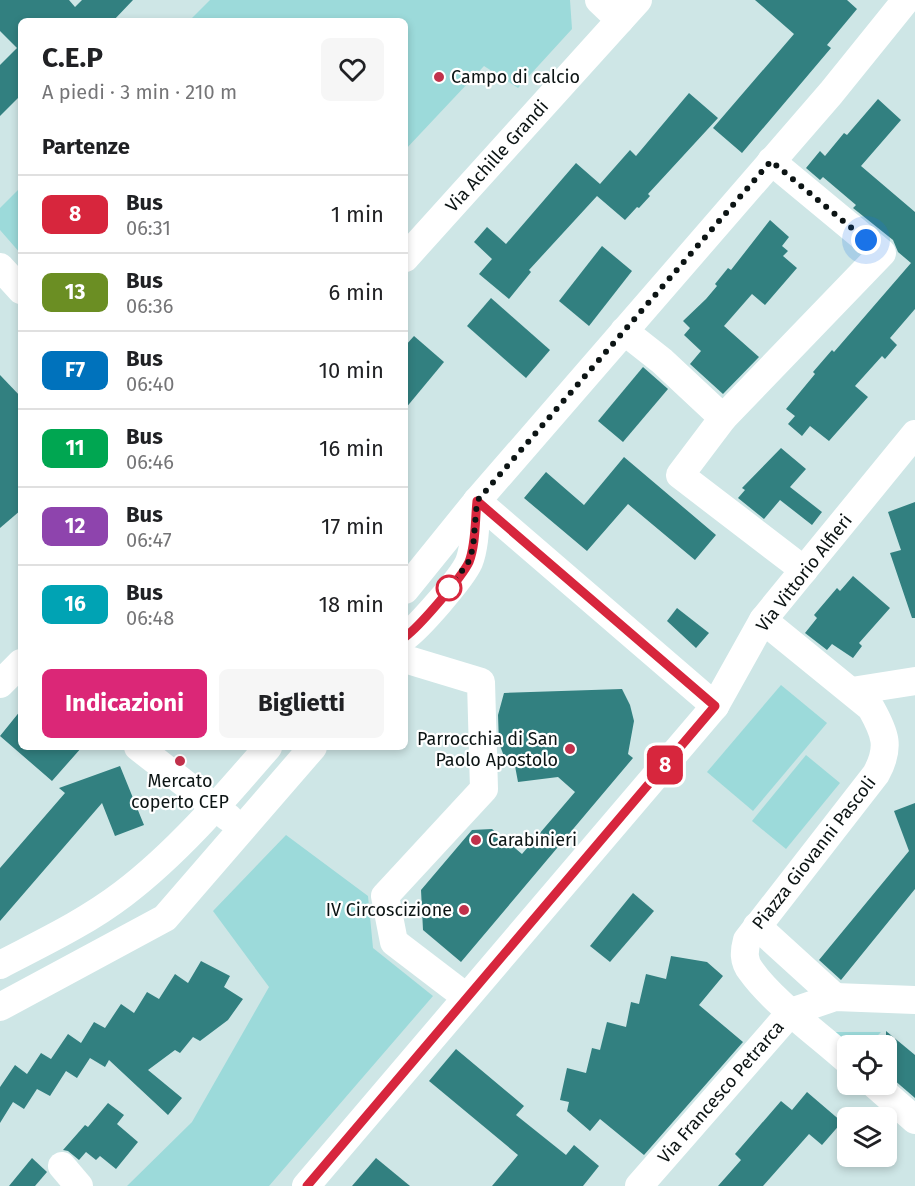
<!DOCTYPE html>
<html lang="it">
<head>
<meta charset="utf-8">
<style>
  :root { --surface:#fff; --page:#f6f6f6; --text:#202124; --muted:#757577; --line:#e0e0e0; --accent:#db2777 }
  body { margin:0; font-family:"Fira Sans",sans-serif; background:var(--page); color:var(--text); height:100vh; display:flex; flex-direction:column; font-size:22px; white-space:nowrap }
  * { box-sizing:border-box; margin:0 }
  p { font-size:20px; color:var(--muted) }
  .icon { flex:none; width:33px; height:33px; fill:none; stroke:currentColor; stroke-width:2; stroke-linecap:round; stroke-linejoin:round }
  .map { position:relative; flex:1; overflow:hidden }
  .drawer { position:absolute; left:18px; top:18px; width:390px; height:732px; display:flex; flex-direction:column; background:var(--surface); border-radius:9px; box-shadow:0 3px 9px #0003 }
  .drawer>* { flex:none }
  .badge { padding:0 12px; border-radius:9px; font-size:21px; line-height:39px }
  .fabs { position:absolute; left:837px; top:1035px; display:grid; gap:12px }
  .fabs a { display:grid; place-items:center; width:60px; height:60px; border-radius:9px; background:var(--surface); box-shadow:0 3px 9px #0003; font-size:30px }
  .you { position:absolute; width:30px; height:30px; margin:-15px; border:4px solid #fff; border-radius:50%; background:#1a73e8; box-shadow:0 0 0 9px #1a73e833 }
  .map>.badge { position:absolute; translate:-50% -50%; box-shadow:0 0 0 3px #fff }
  h2 { padding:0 24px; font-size:22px; line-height:54px }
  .round { display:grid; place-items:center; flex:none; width:63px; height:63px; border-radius:9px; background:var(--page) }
  .overview { display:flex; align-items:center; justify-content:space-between; height:102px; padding:0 24px }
  h1 { font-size:28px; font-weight:700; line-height:45px }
  .primary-button { display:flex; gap:12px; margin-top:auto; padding:12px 24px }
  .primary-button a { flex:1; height:69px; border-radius:9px; background:var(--accent); color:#fff; font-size:24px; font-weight:700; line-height:69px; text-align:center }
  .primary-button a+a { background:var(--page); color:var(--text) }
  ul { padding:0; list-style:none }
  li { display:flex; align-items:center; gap:18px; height:78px; padding:0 24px; border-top:2px solid var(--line) }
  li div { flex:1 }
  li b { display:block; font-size:22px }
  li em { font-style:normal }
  li .badge { min-width:66px; font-weight:700; text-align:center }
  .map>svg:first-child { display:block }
  .green { fill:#9cdada }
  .building { fill:#328080 }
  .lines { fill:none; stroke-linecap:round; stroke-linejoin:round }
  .minor { stroke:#fff; stroke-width:28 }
  .line-casing { stroke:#fff; stroke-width:14 }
  .line { stroke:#d7263d; stroke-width:9 }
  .walk { stroke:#0c1414; stroke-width:6; stroke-dasharray:0 10.8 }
  .poi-dot { fill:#c1314b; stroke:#fff; stroke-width:2 }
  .stop-dot { fill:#fff; stroke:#d7263d; stroke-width:3 }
  .labels { text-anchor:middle; stroke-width:4.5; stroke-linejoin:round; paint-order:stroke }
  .poi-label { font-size:18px; fill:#0c1414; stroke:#fff; text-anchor:start }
  .street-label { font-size:18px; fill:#0c1414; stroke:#fff }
</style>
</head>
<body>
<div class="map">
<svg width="915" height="1186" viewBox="0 0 915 1186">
  <rect width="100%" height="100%" fill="#cee6e6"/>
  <g class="green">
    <polygon points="210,0 570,0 572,29 518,88 484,66 405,150 405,21 189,21"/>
    <polygon points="21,187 21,254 0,230 0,208"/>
    <polygon points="781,685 827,723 753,811 707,772"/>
    <polygon points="806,755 840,783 786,849 752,821"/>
    <polygon points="286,835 368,896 373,948 433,996 269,1186 127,1186 192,1122 269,987 213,911"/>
    <polygon points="831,1032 881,1032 868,1046 849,1045"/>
  </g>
  <g class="building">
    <polygon points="0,0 69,0 75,7 82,0 133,0 113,21 21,21 21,95 0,116 0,65 17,48 0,31"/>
    <polygon points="755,0 847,0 857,9 827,45 831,48 742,153 713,128 794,34"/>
    <polygon points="689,93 718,118 648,194 650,196 639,208 637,207 625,220 597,196 529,270 531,272 509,299 479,274 492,259 474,242 487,227 506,244 576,163 600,184 630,150 636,156"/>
    <polygon points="878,99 901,120 861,166 915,212 915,309 890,338 897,345 885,359 882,356 855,386 868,397 829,441 810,426 802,436 788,424 795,416 786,409 815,374 813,372 832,350 834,352 911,263 898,252 893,240 853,208 856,205 823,177 820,180 806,168 820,151 825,156 844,133 847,135"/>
    <polygon points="770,220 789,237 782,246 788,251 783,256 797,268 765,305 752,294 724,326 759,357 723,394 690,364 701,351 684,335 690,328 683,321 706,299 717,286 715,284 728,268 731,270"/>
    <polygon points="602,246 632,271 589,326 559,301"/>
    <polygon points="491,298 550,350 526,378 467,326"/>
    <polygon points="414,336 444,362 405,409 405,346"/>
    <polygon points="643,367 668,389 623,442 598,421"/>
    <polygon points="0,375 21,397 21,510 0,528"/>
    <polygon points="781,448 806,469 790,487 822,512 812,525 780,500 764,519 738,498 745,490 742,488"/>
    <polygon points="624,457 716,535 695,560 628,504 587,551 524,498 546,472 584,505"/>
    <polygon points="915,502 915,618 912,618 890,553 901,550 888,512"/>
    <polygon points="853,576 890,608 859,643 862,646 853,658 832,644 827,650 805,633 817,618 814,615 837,588 840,591"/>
    <polygon points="677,608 709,633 696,648 667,621"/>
    <polygon points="622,689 630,705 634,721 628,754 633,758 461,962 423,930 421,890 472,830 492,829 522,854 575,792 558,777 518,782 515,766 508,767 499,743 498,715 504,693"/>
    <polygon points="21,710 21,747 82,747 52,781 0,736"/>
    <polygon points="120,766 144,825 115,836 102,803 0,921 0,868 65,793 59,788"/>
    <polygon points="915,803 915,889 841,980 819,960 909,851 894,811"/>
    <polygon points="633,893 654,911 610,962 590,946"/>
    <polygon points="671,956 707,962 723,976 699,1005 743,1042 644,1155 600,1119 590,1131 567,1111 569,1102 560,1100 567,1068 586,1073 592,1048 600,1050 607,1022 626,1027 631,1002 639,1004 646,974 666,979"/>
    <polygon points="201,961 230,976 224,987 243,999 228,1020 200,1041 193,1037 180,1053 175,1050 148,1070 182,1098 168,1115 109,1060 105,1067 90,1058 77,1078 66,1071 50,1096 37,1089 24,1109 13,1102 0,1123 0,1087 15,1065 27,1074 41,1053 51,1059 68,1034 81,1043 94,1022 105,1028 121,1004 134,1013 147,992 159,999 175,974 188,983"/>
    <polygon points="886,1031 915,1055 915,1098 886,1073"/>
    <polygon points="456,1049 524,1106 516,1115 566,1155 574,1145 599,1166 583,1186 492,1186 518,1155 429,1081"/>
    <polygon points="807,1092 842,1122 822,1145 809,1134 763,1186 718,1186 741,1160 735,1154 781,1101 792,1110"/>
    <polygon points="108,1103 124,1115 117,1124 138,1142 116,1169 100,1156 96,1160 86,1152 79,1160 68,1151 63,1150 85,1125 88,1127"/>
    <polygon points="32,1158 47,1172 35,1186 9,1186"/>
    <polygon points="376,1158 410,1186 352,1186"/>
  </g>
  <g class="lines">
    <g class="minor">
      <polyline points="599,0 620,20"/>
      <polyline points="405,258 638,0"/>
      <polyline points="0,267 21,290"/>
      <polyline points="624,331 662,361 723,418 680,475 804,570"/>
      <polyline points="723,418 882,253 771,161"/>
      <polyline points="477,501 715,706"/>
      <polyline points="405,590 477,501 831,93 906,0"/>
      <path d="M763,620L871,708C885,733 891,747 876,774L747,940C744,951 743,961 751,971C772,1001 819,1035 848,1061"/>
      <path d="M405,637C419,627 462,578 469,562C476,544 475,520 477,501"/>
      <polyline points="405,659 481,682 484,789 385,896 394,942 466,997"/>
      <polyline points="0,684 21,663"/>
      <polyline points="852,691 915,681"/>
      <polyline points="138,747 229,818"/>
      <polyline points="757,926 835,997"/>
      <path d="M0,965C42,943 85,923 123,894C177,853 224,798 268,747"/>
      <polyline points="0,1007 165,918 313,747"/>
      <polyline points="874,1084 915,1120"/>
      <polyline points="62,1166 79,1186"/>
      <polyline points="306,1186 715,706 763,620 915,434"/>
      <polyline points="639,1186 791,1012 835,997 915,1000"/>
    </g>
  </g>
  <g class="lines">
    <defs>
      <path id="line" d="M307,1186L715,706L477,501C475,520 476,544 469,562C462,577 419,627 405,637"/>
    </defs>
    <use href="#line" class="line-casing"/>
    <use href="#line" class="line"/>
    <polyline class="walk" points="449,588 468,563 473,548 477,501 771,161 866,240"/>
  </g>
  <g class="poi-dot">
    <circle cx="439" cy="77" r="6"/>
    <circle cx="570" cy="749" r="6"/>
    <circle cx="180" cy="761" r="6"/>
    <circle cx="476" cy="840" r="6"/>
    <circle cx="464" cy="910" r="6"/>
  </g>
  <circle class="stop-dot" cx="449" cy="588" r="12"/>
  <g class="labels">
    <g class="poi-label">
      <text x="451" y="83">Campo di calcio</text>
      <text x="558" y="745" text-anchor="end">Parrocchia di San<tspan x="558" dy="21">Paolo Apostolo</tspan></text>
      <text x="180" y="787" text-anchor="middle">Mercato<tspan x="180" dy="21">coperto CEP</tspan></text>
      <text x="488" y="846">Carabinieri</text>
      <text x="452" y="916" text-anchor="end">IV Circoscizione</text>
    </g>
    <g class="street-label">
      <text transform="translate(497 156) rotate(-48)" y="6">Via Achille Grandi</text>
      <text transform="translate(804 573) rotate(-52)" y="6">Via Vittorio Alfieri</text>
      <text transform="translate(814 853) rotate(-52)" y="6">Piazza Giovanni Pascoli</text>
      <text transform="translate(721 1092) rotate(-49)" y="6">Via Francesco Petrarca</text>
    </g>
  </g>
</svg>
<div class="fabs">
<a><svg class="icon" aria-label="locate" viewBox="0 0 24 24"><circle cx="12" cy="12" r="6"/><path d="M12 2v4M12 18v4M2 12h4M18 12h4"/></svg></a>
<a><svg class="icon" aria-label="layers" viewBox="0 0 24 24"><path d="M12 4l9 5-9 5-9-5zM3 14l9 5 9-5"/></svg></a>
</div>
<div class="you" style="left:866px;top:240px"></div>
<b class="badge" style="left:665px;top:765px;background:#d7263d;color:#fff">8</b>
<section class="drawer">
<div class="overview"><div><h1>C.E.P</h1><p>A piedi · 3 min · 210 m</p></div><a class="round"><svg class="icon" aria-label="heart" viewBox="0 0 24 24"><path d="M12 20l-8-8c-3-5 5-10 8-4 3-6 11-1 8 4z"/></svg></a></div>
<h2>Partenze</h2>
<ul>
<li><span class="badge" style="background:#d7263d;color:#fff">8</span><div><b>Bus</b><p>06:31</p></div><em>1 min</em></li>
<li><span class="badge" style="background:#6b8e23;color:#fff">13</span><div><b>Bus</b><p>06:36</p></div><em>6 min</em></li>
<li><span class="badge" style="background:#0072bc;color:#fff">F7</span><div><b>Bus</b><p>06:40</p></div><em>10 min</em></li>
<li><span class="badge" style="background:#00a651;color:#fff">11</span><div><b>Bus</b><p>06:46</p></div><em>16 min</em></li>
<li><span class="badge" style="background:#8e44ad;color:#fff">12</span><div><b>Bus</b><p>06:47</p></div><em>17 min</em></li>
<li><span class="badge" style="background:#00a3b4;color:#fff">16</span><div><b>Bus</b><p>06:48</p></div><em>18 min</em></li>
</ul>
<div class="primary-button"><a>Indicazioni</a><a>Biglietti</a></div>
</section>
</div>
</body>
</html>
